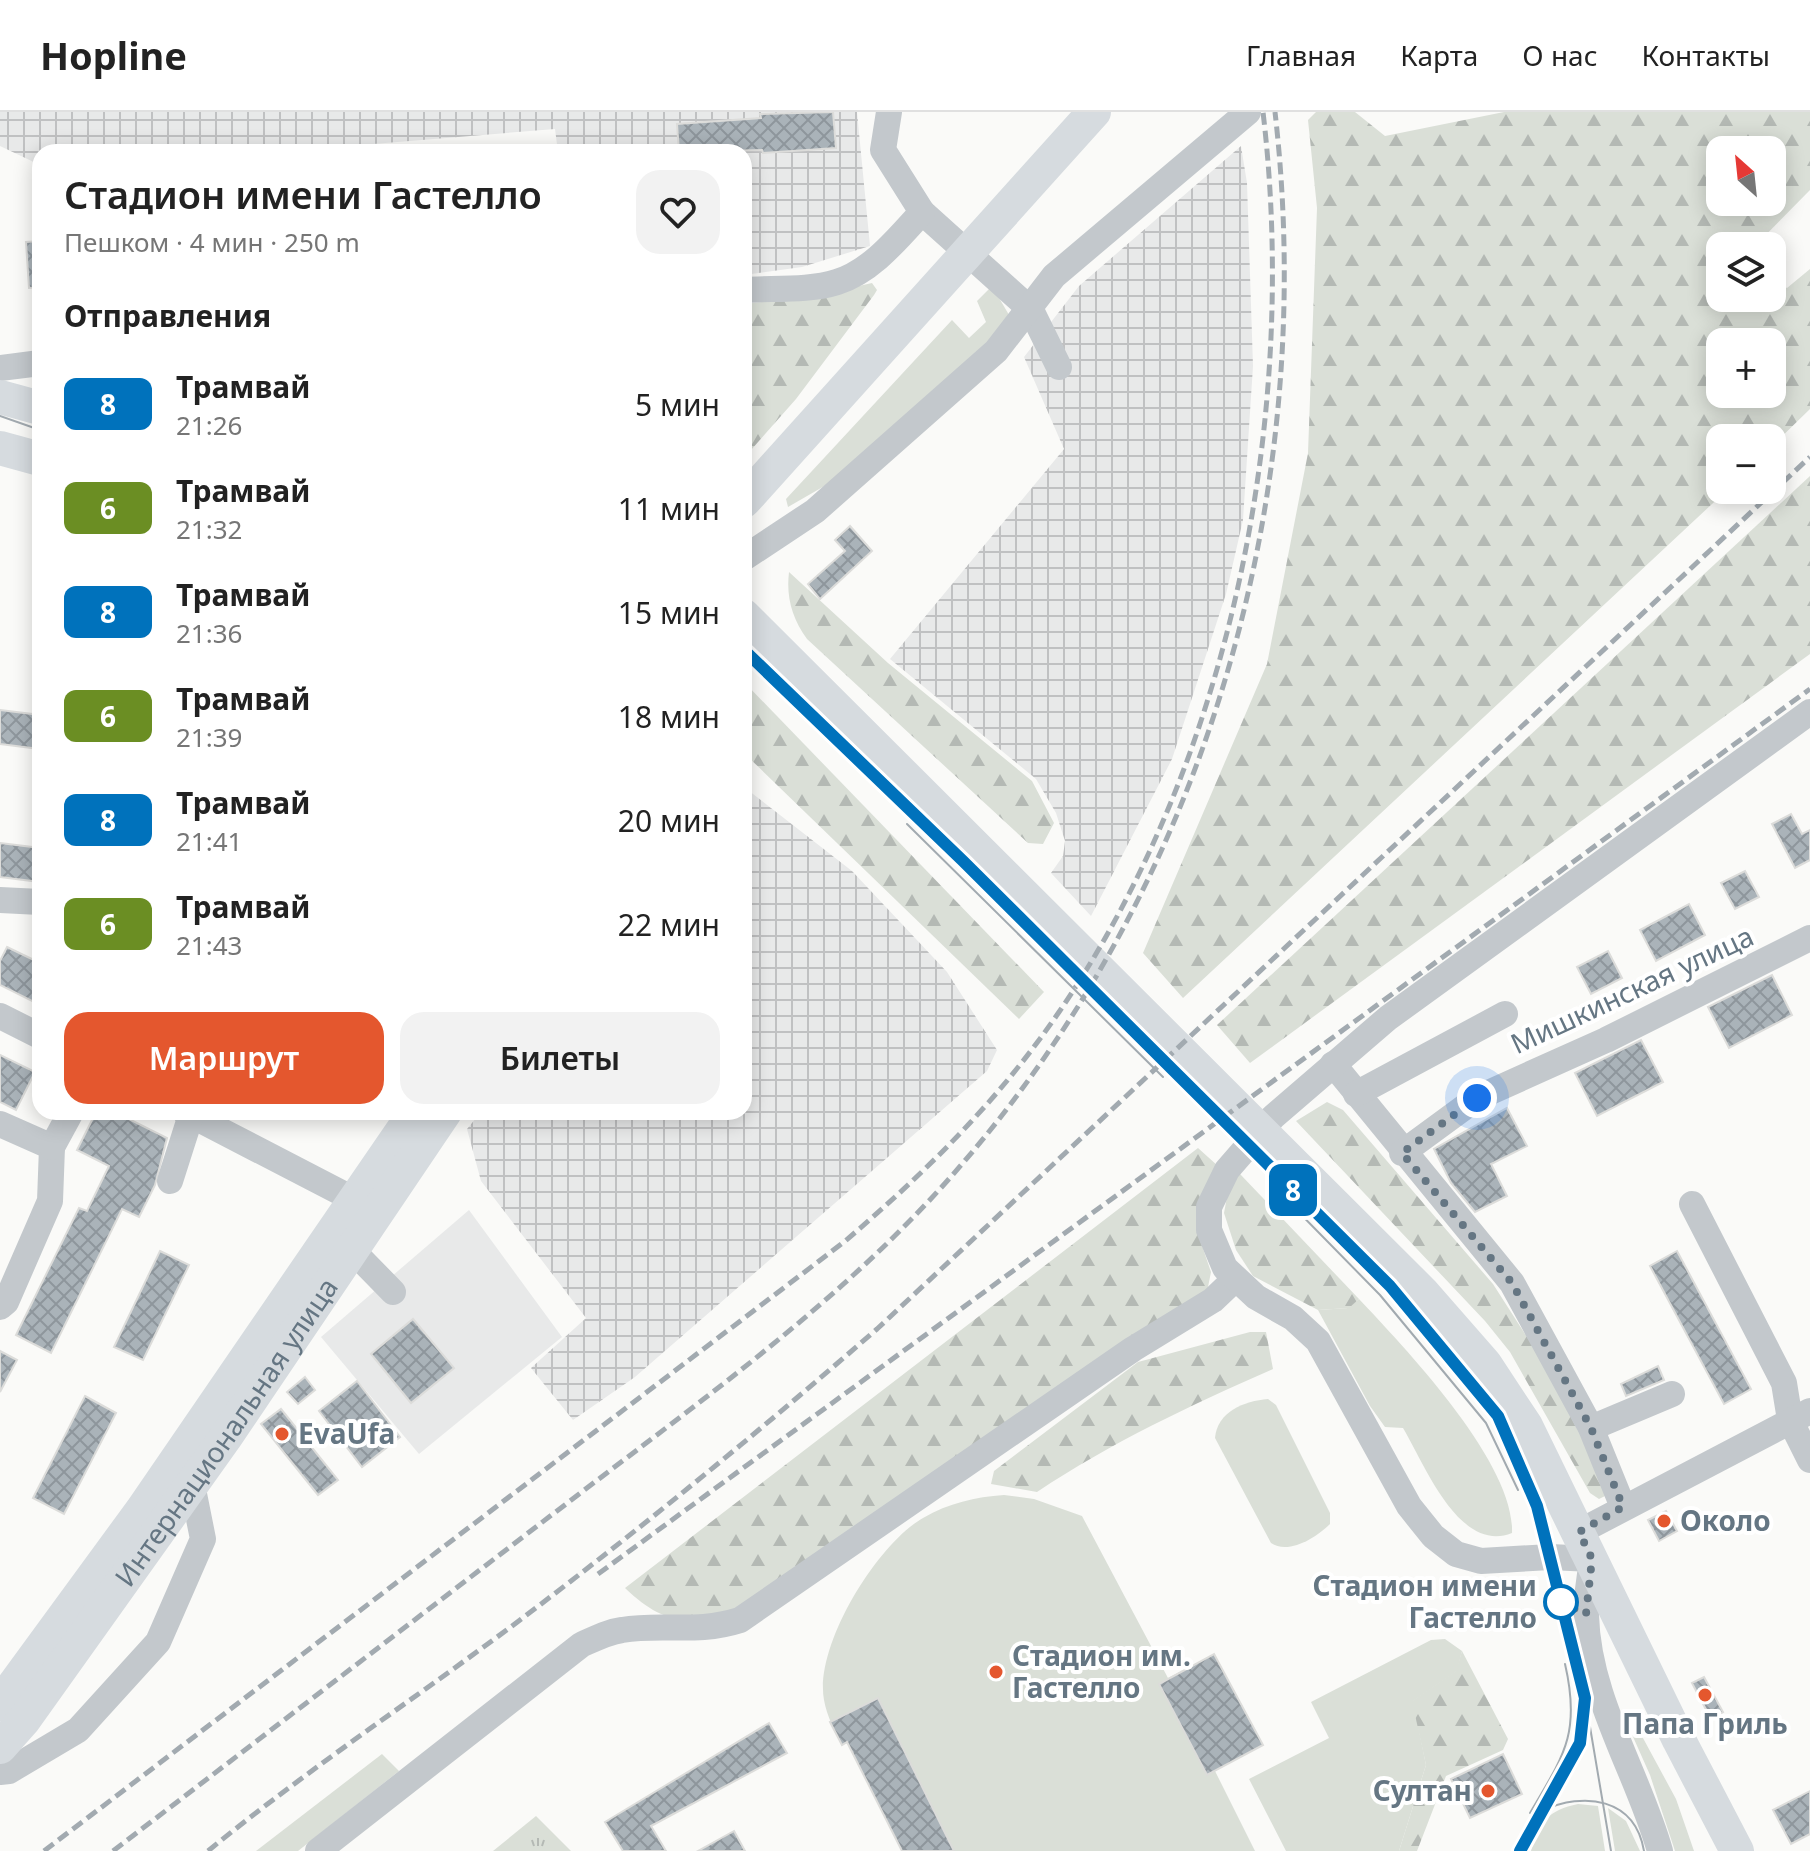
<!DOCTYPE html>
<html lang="ru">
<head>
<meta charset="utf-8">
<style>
  :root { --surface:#fff; --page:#f2f2f2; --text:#222; --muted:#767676; --line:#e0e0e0; --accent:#e4572e }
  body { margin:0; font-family:"Noto Sans",sans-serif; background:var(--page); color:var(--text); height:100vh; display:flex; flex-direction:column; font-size:30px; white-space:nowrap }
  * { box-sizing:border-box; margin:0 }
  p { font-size:26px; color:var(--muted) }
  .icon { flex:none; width:44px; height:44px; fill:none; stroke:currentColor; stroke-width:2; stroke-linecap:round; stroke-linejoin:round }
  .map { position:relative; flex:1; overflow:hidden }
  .drawer { position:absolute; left:32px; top:32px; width:720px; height:976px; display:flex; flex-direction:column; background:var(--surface); border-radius:24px; box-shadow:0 4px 20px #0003 }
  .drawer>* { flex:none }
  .badge { padding:0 16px; border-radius:12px; font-size:28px; line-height:52px }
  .needle { width:52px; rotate:333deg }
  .fabs { position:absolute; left:1706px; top:24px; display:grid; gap:16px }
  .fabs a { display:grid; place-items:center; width:80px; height:80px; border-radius:16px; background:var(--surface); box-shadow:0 4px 20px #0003; font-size:40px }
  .you { position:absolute; width:40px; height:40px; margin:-20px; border:6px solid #fff; border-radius:50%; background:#1a73e8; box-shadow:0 0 0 12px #1a73e833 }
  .map>.badge { position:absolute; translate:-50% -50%; box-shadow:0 0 0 4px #fff }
  h2 { padding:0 32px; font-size:30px; line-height:72px }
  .round { display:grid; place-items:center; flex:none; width:84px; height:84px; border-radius:24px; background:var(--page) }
  .head { display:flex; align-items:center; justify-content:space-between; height:136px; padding:0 32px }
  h1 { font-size:38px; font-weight:600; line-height:60px }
  .button { display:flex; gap:16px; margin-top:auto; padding:16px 32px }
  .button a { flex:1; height:92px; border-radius:24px; background:var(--accent); color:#fff; font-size:32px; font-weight:600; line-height:92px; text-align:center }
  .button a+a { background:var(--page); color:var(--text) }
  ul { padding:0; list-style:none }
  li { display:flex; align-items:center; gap:24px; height:104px; padding:0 32px }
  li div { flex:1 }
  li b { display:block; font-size:30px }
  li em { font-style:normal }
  li .badge { min-width:88px; font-weight:700; text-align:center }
  header { display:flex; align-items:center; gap:48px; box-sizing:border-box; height:112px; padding:0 40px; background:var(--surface); border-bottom:2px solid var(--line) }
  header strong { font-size:38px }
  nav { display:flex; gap:44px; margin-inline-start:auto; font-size:28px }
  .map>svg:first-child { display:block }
  .built { fill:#e8e9e9 }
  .industrial { fill:url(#industrial-grid) }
  .green { fill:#dadfd7 }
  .forest { fill:url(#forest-firs); fill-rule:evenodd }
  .park { fill:url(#park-tufts) }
  .building { fill:url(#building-cross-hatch); stroke:#dcdcda; stroke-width:2 }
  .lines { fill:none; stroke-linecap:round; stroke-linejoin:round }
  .minor { stroke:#c3c8cc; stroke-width:26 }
  .major { stroke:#d6dbdf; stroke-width:34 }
  .tram { stroke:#a2aab0; stroke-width:2 }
  .rail { stroke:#a2aab0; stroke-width:5; stroke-dasharray:12 6; stroke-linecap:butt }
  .line-casing { stroke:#fff; stroke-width:18 }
  .line { stroke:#0072bc; stroke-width:12 }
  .walk { stroke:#657683; stroke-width:8; stroke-dasharray:0 14.4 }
  .poi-dot { fill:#e4572e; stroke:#fff; stroke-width:3 }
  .stop-dot { fill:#fff; stroke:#0072bc; stroke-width:4 }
  .labels { text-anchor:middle; stroke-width:8; stroke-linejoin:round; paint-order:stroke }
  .street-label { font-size:28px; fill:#657683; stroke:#fff }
  .poi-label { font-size:28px; font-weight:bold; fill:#657683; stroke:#fff; text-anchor:start }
  .stop-label { font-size:28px; font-weight:bold; fill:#657683; stroke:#fff; text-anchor:end }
</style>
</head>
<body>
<header>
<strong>Hopline</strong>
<nav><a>Главная</a><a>Карта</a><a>О нас</a><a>Контакты</a></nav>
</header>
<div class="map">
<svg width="1810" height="1739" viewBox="0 0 1810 1739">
  <defs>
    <pattern id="industrial-grid" width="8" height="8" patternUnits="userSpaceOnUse" patternTransform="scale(2)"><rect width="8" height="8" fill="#e8e9e9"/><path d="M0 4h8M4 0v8" fill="none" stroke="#c0c1c2"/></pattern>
    <pattern id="forest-firs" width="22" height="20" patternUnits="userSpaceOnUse" patternTransform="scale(2)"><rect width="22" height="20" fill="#dadfd7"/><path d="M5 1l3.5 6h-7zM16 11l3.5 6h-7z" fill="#b4b9b4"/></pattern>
    <pattern id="park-tufts" width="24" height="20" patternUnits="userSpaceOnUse" patternTransform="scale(2)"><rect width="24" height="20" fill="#dadfd7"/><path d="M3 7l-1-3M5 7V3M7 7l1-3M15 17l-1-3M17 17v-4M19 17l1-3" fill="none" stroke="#b4b9b4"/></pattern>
    <pattern id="building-cross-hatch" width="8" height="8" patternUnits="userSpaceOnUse" patternTransform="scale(2)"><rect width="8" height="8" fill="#aab3b9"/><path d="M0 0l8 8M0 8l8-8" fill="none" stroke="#8e969c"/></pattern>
  </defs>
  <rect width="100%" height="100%" fill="#fafaf8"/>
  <polygon class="built" points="469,1098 562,1225 419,1342 321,1225"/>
  <g class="industrial">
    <polygon points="0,0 857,0 870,134 802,155 744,163 744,40 558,40 555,17 276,40 40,40 40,53 0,34"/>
    <polygon points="1241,34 1247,71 1253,254 1243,408 1226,482 1172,647 1091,804 1051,761 1063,744 1065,729 1056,701 1036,667 890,547 1064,337 1024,245 1079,174"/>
    <polygon points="744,675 852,759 947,860 997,938 987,959 635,1265 573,1308 531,1256 586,1206 481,1069 467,1017 481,1000 744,1000"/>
  </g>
  <g class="green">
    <polygon points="992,174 1012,208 847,361 788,395 786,387 952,208 969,226 986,210 977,189"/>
    <path d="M1359,1187C1406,1237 1515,1351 1512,1421C1459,1442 1425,1353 1403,1316L1385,1315L1370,1294L1318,1198L1348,1196Z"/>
    <path d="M1268,1287L1276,1293L1330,1401V1412C1316,1426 1288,1443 1271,1431L1215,1326C1217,1300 1244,1289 1268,1287Z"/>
    <path d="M1004,1383L1034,1387L1082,1404L1168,1566L1214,1542L1263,1633L1215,1659L1255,1739H902L848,1631L842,1633C834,1618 827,1604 824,1588C814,1534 877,1432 923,1406C949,1391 975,1385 1004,1383Z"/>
    <polygon points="1445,1527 1462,1539 1457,1559 1413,1589 1426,1653 1399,1739 1286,1739 1249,1667 1329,1626 1311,1590 1431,1528"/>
    <polygon points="1637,1615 1676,1687 1694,1739 1675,1739 1650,1663 1630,1618"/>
    <polygon points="382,1642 399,1659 298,1739 256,1739"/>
    <path d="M1578,1692L1598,1694L1605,1739H1531C1538,1710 1549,1698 1578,1692Z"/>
    <polygon points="1608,1696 1626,1709 1640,1739 1615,1739"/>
  </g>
  <g class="forest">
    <path d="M1316,0H1355L1385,24L1504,0H1810V78L1755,134H1720V186H1772V167L1787,176L1810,157V297L1772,334V326H1720V378H1727L1183,886L1143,841L1267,552L1308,341L1317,96L1308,8ZM1772,38V90H1720V38ZM1720,230H1772V282H1720Z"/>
    <polygon points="872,171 877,178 874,183 796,287 744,346 744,192 815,184"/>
    <polygon points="1810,364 1810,542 1250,951 1217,913"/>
    <path d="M789,460L888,551L1032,669L1054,711L1043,732L1028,731L807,527C792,506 786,485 789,460Z"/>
    <polygon points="744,570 1044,880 1019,907 744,641"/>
    <polygon points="1327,990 1343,998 1493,1172 1543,1250 1604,1370 1605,1384 1599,1387 1590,1381 1510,1240 1485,1209 1296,1009"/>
    <path d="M1198,1036L1218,1054L1199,1125L1211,1160L1206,1185L737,1496C687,1515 663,1512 625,1476Z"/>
    <polygon points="1240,1062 1359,1187 1349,1196 1318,1198 1253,1164 1236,1138 1224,1101 1230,1069"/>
    <path d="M1250,1220H1266L1273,1257C1191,1293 1112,1330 1037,1380L991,1372L994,1359L1138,1250Z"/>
    <polygon points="1462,1539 1508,1627 1503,1638 1446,1664 1417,1739 1399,1739 1426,1653 1412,1589 1456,1559"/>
  </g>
  <polygon class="park" points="536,1704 571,1739 493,1739"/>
  <g class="building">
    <polygon points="833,0 836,36 763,41 762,38 679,40 677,12 761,6 760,2"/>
    <polygon points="40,129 40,175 29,176 26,130"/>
    <polygon points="850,414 872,439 820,487 808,472 845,439 835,428"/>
    <polygon points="0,598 40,603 40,637 0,632"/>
    <polygon points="1791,702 1802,722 1810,718 1810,748 1795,756 1772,712"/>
    <polygon points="0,731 40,736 40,770 0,765"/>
    <polygon points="1745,759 1759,785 1735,797 1721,771"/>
    <polygon points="1689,792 1705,823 1656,849 1640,818"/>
    <polygon points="7,835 40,851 40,893 0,873 0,849"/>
    <polygon points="1608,839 1622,866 1591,882 1577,855"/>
    <polygon points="1772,863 1792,903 1729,936 1708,895"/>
    <polygon points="1641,928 1663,970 1597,1004 1575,961"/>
    <polygon points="0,943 35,960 16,998 0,990"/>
    <polygon points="1507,996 1527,1034 1491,1052 1507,1084 1475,1100 1451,1071 1434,1037"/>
    <polygon points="96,1000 115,1000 167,1026 155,1073 139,1105 122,1097 51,1241 16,1223 79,1096 87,1099 109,1054 77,1038"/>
    <polygon points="160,1139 189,1153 143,1248 114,1235"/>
    <polygon points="1677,1139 1751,1277 1724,1292 1650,1154"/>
    <polygon points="413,1207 454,1256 411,1291 371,1242"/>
    <polygon points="0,1239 17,1248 0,1280"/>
    <polygon points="1658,1254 1664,1268 1626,1284 1621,1272"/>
    <polygon points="305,1265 315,1278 298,1292 287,1280"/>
    <polygon points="357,1269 400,1325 362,1355 319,1299"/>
    <polygon points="85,1284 116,1301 64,1402 33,1386"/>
    <polygon points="281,1297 338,1368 318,1383 261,1312"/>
    <polygon points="1666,1399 1677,1419 1659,1429 1648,1408"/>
    <polygon points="1214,1542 1263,1633 1207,1663 1159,1572"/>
    <polygon points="1704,1565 1723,1600 1711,1607 1692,1571"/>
    <polygon points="878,1586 954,1739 902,1739 847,1630 842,1633 830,1610"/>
    <polygon points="769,1611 787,1641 651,1714 666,1739 623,1739 605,1710"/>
    <polygon points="1503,1642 1522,1682 1470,1706 1451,1667"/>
    <polygon points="1810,1679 1810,1722 1791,1732 1773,1698"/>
    <polygon points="734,1719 745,1739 698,1739"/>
  </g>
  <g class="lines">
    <g class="minor">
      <polyline points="922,100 1031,198 1059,255"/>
      <path d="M744,178C773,176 809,179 837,170C872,159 898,126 922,100L883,38L889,0"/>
      <polyline points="0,256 40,251"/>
      <polyline points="744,446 815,399 996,239 1054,164 1248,0"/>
      <polyline points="0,788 40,790"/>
      <polyline points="0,904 40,924"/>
      <polyline points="1333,952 1512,1171 1591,1316 1623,1395"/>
      <polyline points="1356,982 1505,902"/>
      <polyline points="185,1000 355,1088"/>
      <polyline points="0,1012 52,1035 50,1089 6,1190 0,1195"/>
      <polyline points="52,1035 71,1000"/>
      <polyline points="1402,1041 1477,986 1606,928 1810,826"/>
      <polyline points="170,1069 192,1000"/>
      <polyline points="1692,1092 1784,1271 1790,1308 1810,1348"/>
      <polyline points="351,1137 393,1180"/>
      <polyline points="1591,1316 1672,1282"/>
      <polyline points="1579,1420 1810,1299"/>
      <polyline points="0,1660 9,1659 78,1618 158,1530 203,1427 192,1372"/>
      <path d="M318,1739L581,1533C594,1527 607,1520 622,1518C663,1511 696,1522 740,1508L1133,1237L1213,1188L1234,1168"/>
      <path d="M1660,1739C1638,1661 1588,1586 1586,1503C1586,1485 1590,1465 1592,1447L1550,1445L1481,1449L1456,1442L1433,1424L1409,1394L1318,1229L1293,1206L1256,1185L1225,1156L1209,1118V1095L1227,1058L1273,1005L1388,906L1810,600"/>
    </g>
    <g class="major">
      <polyline points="0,285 40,296"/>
      <polyline points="0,336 40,347"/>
      <polyline points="744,389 1094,0"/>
      <polyline points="744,504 1422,1180 1485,1252 1526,1314 1679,1628 1737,1739"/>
      <polyline points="0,1592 142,1398 415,1000"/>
      <path id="s1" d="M0,1635L24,1608L225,1326L445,1000"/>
    </g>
    <g class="tram">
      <polyline points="0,304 40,318"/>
      <polyline points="744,538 963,749 1390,1174 1498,1304 1537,1394 1585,1586 1580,1631 1520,1739"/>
      <polyline points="907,712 1163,965"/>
      <polyline points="1274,1075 1380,1183 1486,1311 1518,1378"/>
      <polyline points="1589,1609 1611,1739"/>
      <path d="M1542,1699C1584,1679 1635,1686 1644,1739"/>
      <path d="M1530,1701C1564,1643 1581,1621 1565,1552"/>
    </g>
    <g class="rail">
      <polyline points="598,1462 1810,577"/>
      <path d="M44,1739L844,1130C925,1061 999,988 1059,900C1232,647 1299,302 1263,0"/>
      <path d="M113,1739C270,1619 426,1499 583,1379C710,1282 841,1188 948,1068C1206,779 1319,382 1275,0"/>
      <path d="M208,1739C308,1657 416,1586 520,1508C643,1415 761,1318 877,1217L1810,345"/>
    </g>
  </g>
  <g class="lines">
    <defs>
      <polyline id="line" points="744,538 963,749 1390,1174 1498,1304 1537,1394 1585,1586 1580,1631 1520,1739"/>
    </defs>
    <use href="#line" class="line-casing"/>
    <use href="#line" class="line"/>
    <polyline class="walk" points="1477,986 1402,1041 1512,1171 1591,1316 1623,1395 1579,1420 1592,1447 1586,1502 1561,1490"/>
  </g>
  <g class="poi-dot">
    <circle cx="282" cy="1322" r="8"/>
    <circle cx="1664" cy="1409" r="8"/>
    <circle cx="996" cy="1560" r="8"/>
    <circle cx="1705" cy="1583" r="8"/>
    <circle cx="1488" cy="1679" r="8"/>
  </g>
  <circle class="stop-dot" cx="1561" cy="1490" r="16"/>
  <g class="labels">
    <g class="street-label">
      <text transform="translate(1632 878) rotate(-25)" y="10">Мишкинская улица</text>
      <text dy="10" stroke="none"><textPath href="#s1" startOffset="388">Интернациональная улица</textPath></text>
    </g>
    <g class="poi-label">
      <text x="298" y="1332">EvaUfa</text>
      <text x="1680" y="1419">Около</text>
      <text x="1012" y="1554">Стадион им.<tspan x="1012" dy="32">Гастелло</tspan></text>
      <text x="1705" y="1622" text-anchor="middle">Папа Гриль</text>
      <text x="1472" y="1689" text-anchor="end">Султан</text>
    </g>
    <g class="stop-label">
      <text x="1537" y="1484">Стадион имени<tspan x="1537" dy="32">Гастелло</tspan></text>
    </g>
  </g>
</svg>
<div class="fabs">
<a><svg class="needle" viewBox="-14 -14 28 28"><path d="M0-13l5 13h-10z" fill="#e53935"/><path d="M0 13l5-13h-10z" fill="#767676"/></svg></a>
<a><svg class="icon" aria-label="layers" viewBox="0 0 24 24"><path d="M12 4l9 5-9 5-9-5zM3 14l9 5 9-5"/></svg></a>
<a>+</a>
<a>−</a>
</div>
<div class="you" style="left:1477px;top:986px"></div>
<b class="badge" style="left:1293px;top:1078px;background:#0072bc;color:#fff">8</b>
<section class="drawer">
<div class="head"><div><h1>Стадион имени Гастелло</h1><p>Пешком · 4 мин · 250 m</p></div><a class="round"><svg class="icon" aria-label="heart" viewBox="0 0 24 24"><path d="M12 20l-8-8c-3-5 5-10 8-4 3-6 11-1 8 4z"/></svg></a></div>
<h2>Отправления</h2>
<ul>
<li><span class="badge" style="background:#0072bc;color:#fff">8</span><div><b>Трамвай</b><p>21:26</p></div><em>5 мин</em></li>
<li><span class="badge" style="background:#6b8e23;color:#fff">6</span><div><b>Трамвай</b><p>21:32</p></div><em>11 мин</em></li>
<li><span class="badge" style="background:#0072bc;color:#fff">8</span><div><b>Трамвай</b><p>21:36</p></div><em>15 мин</em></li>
<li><span class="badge" style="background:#6b8e23;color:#fff">6</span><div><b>Трамвай</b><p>21:39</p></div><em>18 мин</em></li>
<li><span class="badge" style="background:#0072bc;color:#fff">8</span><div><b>Трамвай</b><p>21:41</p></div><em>20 мин</em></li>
<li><span class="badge" style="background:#6b8e23;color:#fff">6</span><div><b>Трамвай</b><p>21:43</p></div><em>22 мин</em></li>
</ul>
<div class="button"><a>Маршрут</a><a>Билеты</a></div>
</section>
</div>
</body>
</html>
